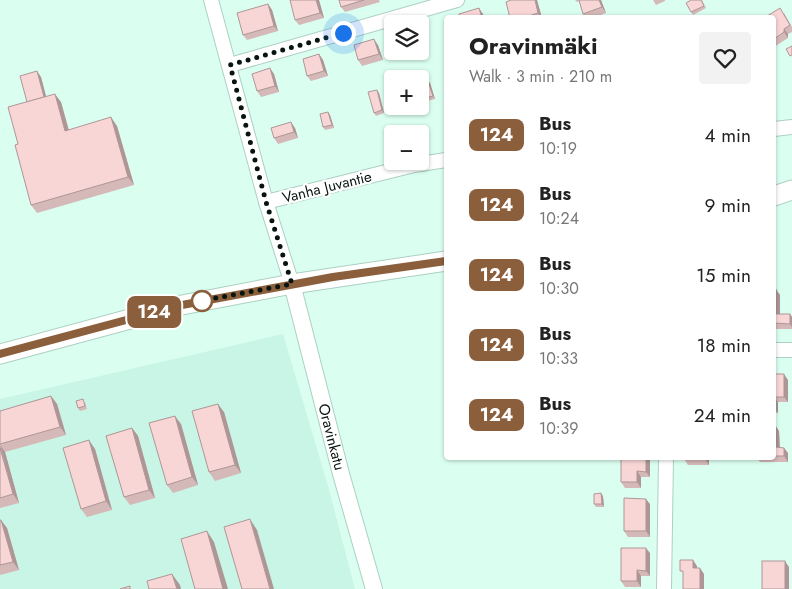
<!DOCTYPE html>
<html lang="en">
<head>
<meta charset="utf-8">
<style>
  :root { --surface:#fff; --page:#f2f2f2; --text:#222; --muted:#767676 }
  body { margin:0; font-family:Jost,sans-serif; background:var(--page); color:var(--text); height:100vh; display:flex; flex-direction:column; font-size:19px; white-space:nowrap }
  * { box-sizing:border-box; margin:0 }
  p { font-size:16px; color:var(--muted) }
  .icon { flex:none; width:28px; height:28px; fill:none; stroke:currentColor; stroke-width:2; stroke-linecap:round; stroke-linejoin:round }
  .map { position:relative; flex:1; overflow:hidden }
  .sheet { position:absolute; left:444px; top:15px; width:332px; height:445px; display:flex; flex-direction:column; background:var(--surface); border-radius:5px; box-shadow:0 1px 4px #0004 }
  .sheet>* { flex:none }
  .badge { padding:0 10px; border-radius:8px; font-size:18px; line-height:32px }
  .tools { position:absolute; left:384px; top:15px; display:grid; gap:10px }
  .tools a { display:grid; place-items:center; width:45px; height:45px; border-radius:5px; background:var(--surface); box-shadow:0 1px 4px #0004; font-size:25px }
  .you { position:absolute; width:25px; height:25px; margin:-12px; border:4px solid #fff; border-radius:50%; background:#1a73e8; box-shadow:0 0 0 8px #1a73e833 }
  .map>.badge { position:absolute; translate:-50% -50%; box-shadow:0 0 0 2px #fff }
  .round { display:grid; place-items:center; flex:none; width:52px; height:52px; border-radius:5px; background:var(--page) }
  .head { display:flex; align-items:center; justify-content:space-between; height:85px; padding:0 25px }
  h1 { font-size:24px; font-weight:700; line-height:38px }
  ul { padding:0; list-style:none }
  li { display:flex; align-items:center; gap:15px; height:70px; padding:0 25px }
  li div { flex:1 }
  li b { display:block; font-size:19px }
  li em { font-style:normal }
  li .badge { min-width:55px; font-weight:700; text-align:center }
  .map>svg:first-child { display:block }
  .built { fill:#c8f5e5 }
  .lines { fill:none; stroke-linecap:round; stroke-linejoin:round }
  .minor-casing { stroke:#acd0c3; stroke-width:16 }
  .tertiary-casing { stroke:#acd0c3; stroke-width:18 }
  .secondary-casing { stroke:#acd0c3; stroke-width:21 }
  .minor { stroke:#fff; stroke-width:14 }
  .tertiary { stroke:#fff; stroke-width:16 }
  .secondary { stroke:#fff; stroke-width:19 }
  .wall { fill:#d5b8b8 }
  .shaded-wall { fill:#ae9696 }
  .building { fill:#f8d6d6; stroke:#ae9696 }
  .line-casing { stroke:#fff; stroke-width:11 }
  .line { stroke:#8b5e3c; stroke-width:8 }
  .walk { stroke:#071410; stroke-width:5; stroke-dasharray:0 9 }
  .stop-dot { fill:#fff; stroke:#8b5e3c; stroke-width:2.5 }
  .labels { text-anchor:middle; stroke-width:4.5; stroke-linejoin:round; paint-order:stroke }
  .street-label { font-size:15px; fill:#071410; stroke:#fff }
</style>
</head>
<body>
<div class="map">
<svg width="792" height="589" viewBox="0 0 792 589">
  <rect width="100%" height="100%" fill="#dafff1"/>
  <polygon class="built" points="283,334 328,486 355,589 0,589 0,399"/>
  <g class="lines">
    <defs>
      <g id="minor">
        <polyline points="211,0 266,202 292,284"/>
        <polyline points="230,65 457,0"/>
        <polyline points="774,129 792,127"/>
        <polyline points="266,202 414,165 446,160"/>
        <polyline points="774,350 792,350"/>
        <polyline points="664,589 666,458"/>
      </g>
      <g id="tertiary">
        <path id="s1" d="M292,284L341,474L374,589"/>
      </g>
      <g id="secondary">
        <polyline points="774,196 792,190"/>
        <polyline points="0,354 182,305 292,284 446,261"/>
      </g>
    </defs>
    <use href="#minor" class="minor-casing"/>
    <use href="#tertiary" class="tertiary-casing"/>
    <use href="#secondary" class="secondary-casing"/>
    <use href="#minor" class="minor"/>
    <use href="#tertiary" class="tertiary"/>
    <use href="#secondary" class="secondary"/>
  </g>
  <g class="wall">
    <polygon points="319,0 324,18 299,25 295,20"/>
    <polygon points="339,0 379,0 380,2 345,12 341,7"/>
    <polygon points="511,0 537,0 542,18 510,18"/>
    <polygon points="575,0 601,0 606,13 593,18 586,18 583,14 579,1 577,2"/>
    <polygon points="653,0 665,0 665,1 656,5"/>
    <polygon points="702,0 706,8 693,15 691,12"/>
    <polygon points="268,4 272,10 278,31 247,40 243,35"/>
    <polygon points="784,13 792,27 792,32 788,34 788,38 774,47 774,18"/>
    <polygon points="422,25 426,31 429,42 420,45 421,47 420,48 420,26"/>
    <polygon points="378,45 383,60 362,66 358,60"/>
    <polygon points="319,54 323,60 328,76 311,81 307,76"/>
    <polygon points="274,74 279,92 261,97 257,91"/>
    <polygon points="41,77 46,96 61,102 69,130 117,126 134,185 37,213 31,205 18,144 27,102"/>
    <polygon points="428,81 430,83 435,99 427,101 425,98"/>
    <polygon points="379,93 384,113 376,116 374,113"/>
    <polygon points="328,112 330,115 334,128 325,130 323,127"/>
    <polygon points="295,128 298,138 278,144 274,138"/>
    <polygon points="774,289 780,295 780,314 790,314 792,317 792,329 774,329"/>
    <polygon points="774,374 788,380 788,402 778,402 778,413 774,413"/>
    <polygon points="51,396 57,404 66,435 5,452 19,503 0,508 0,411"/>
    <polygon points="85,402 87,409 80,411 78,408"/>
    <polygon points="224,412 241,473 215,481 209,472"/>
    <polygon points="181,424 198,485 173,493 167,485"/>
    <polygon points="774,425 775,425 779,431 780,448 784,448 788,453 788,462 760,462 757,458 774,458"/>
    <polygon points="132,428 138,436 155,498 130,505 124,497"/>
    <polygon points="95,449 112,510 87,517 81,509"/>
    <polygon points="621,458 650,458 650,477 641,477 641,488 625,488 621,482"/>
    <polygon points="709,458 709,465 688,465 684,459"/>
    <polygon points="603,496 604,507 596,507 594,504"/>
    <polygon points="650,504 650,537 628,537 624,531"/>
    <polygon points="0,520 7,528 19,570 0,575"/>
    <polygon points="650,553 650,576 641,576 641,587 625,587 621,581"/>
  </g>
  <g class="shaded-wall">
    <polygon points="316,0 319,0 324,18 320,13"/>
    <polygon points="535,0 537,0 542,18 538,13"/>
    <polygon points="599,0 601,0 606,13 602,7"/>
    <polygon points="268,4 272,10 278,31 274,26"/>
    <polygon points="479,8 483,14 484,18 482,18"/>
    <polygon points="422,25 426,31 429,42 425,36"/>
    <polygon points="784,29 788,34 788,38 784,32"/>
    <polygon points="374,39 378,45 383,60 379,54"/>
    <polygon points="319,54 323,60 328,76 324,71"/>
    <polygon points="270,68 274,74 279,92 275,86"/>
    <polygon points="37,71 41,77 48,104 44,98"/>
    <polygon points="428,81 430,83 435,99 433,96"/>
    <polygon points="377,90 379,93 384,113 382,110"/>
    <polygon points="55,94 61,102 71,139 65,131"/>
    <polygon points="328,112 330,115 334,128 332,125"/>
    <polygon points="111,117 117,126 134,185 128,177"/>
    <polygon points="291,122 295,128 298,138 294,132"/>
    <polygon points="776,289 780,295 780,320 776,314"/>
    <polygon points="790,314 792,317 792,327 790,324"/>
    <polygon points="784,374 788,380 788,402 784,397"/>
    <polygon points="51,396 57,404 66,435 60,427"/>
    <polygon points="774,397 778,402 778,413 774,408"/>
    <polygon points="218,404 224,412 241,473 235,465"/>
    <polygon points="175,416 181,424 198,485 192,477"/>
    <polygon points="775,425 779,431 780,453 776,447"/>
    <polygon points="132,428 138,436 155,498 149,490"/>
    <polygon points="89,440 95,449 112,510 106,501"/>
    <polygon points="0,445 5,452 19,503 13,494"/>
    <polygon points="784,448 788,453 788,462 784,456"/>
    <polygon points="646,458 650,458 650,477 646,472"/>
    <polygon points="705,458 709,458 709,465 705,459"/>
    <polygon points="637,471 641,477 641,488 637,482"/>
    <polygon points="601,493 603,496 604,507 602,504"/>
    <polygon points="646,499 650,504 650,537 646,531"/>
    <polygon points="250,519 257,530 274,589 270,589"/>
    <polygon points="1,520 7,528 19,570 13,562"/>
    <polygon points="207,531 214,542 228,589 223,589"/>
    <polygon points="646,548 650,553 650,576 646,571"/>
    <polygon points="693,560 697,566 697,574 693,568"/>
    <polygon points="785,561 789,567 789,589 785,589"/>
    <polygon points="700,568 704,574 704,589 700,589"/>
    <polygon points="637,570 641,576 641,587 637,581"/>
    <polygon points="172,574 180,585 181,589 177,589"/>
  </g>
  <g class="building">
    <polygon points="290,0 316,0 320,13 295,20"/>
    <polygon points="339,0 364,0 341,7"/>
    <polygon points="511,0 535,0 538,13 523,18 510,18 506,2"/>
    <polygon points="579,0 599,0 602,7 583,14"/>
    <polygon points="691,0 701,0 704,6 691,12 686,3"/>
    <polygon points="268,4 274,26 243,35 237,13"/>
    <polygon points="479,8 482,18 460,18 459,14"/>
    <polygon points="780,8 790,25 784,29 784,32 774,39 774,18 764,18"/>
    <polygon points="422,25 425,36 420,38 420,26"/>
    <polygon points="374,39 379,54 358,60 354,45"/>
    <polygon points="792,46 792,55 790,56 786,49"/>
    <polygon points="319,54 324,71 307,76 303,59"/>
    <polygon points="270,68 275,86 257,91 252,74"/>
    <polygon points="37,71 44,97 27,102 20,76"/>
    <polygon points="428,81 433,96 425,98 421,83"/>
    <polygon points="377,90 382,110 374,113 368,92"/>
    <polygon points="55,94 65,131 111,117 128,177 31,205 15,145 18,144 8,107"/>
    <polygon points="328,112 332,125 323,127 320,114"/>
    <polygon points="291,122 294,132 274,138 271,128"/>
    <polygon points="774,289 776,289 776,314 790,314 790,324 774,323"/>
    <polygon points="774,374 784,374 784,397 774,397 774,408"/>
    <polygon points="51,396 60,427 0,444 0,411"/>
    <polygon points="83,399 85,406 78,408 76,401"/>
    <polygon points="218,404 235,465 209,472 192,411"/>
    <polygon points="175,416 192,477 167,485 149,423"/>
    <polygon points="774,425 775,425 776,447 784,448 784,456 774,456"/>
    <polygon points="132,428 149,490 124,497 106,436"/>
    <polygon points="89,440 106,501 81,509 63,448"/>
    <polygon points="0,448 13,494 0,498"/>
    <polygon points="621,458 646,458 646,472 637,471 637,482 621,482"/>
    <rect x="684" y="458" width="21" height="1"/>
    <polygon points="601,493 602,504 594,504 594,494"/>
    <polygon points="624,498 646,499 646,531 624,531"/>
    <polygon points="250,519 270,589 242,589 224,527"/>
    <polygon points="0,520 1,520 13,562 0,565"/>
    <polygon points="207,531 223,589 195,589 181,539"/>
    <polygon points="621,548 646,548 646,571 637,570 637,581 621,581"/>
    <polygon points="680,560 693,560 693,568 700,568 700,589 683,589 683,571 680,571"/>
    <rect x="762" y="561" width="23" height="28"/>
    <polygon points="172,574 177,589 149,589 147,581"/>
    <polygon points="130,586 130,589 120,589"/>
  </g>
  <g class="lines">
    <defs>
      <polyline id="line" points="0,354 182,305 333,277 446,261"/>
    </defs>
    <use href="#line" class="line-casing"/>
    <use href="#line" class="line"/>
    <polyline class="walk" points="202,301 200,301 292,284 266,202 230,65 343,33"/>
  </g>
  <circle class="stop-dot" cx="202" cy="301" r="10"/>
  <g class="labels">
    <g class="street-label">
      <text transform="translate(327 187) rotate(-14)" y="5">Vanha Juvantie</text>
      <text dy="5" stroke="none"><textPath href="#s1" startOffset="158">Oravinkatu</textPath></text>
    </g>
  </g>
</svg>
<div class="tools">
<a><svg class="icon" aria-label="layers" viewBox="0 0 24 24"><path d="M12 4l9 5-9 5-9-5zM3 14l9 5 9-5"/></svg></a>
<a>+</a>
<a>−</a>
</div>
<div class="you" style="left:343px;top:33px"></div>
<b class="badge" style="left:154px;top:312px;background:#8b5e3c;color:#fff">124</b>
<section class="sheet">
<div class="head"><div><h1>Oravinmäki</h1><p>Walk · 3 min · 210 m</p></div><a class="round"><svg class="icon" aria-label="heart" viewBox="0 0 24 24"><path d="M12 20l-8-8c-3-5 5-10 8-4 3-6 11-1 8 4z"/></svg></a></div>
<ul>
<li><span class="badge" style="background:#8b5e3c;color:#fff">124</span><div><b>Bus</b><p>10:19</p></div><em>4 min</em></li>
<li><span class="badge" style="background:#8b5e3c;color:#fff">124</span><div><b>Bus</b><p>10:24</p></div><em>9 min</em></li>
<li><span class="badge" style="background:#8b5e3c;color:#fff">124</span><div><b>Bus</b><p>10:30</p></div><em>15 min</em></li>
<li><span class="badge" style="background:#8b5e3c;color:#fff">124</span><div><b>Bus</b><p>10:33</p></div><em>18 min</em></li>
<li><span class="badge" style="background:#8b5e3c;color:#fff">124</span><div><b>Bus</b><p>10:39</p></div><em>24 min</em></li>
</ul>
</section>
</div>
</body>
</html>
